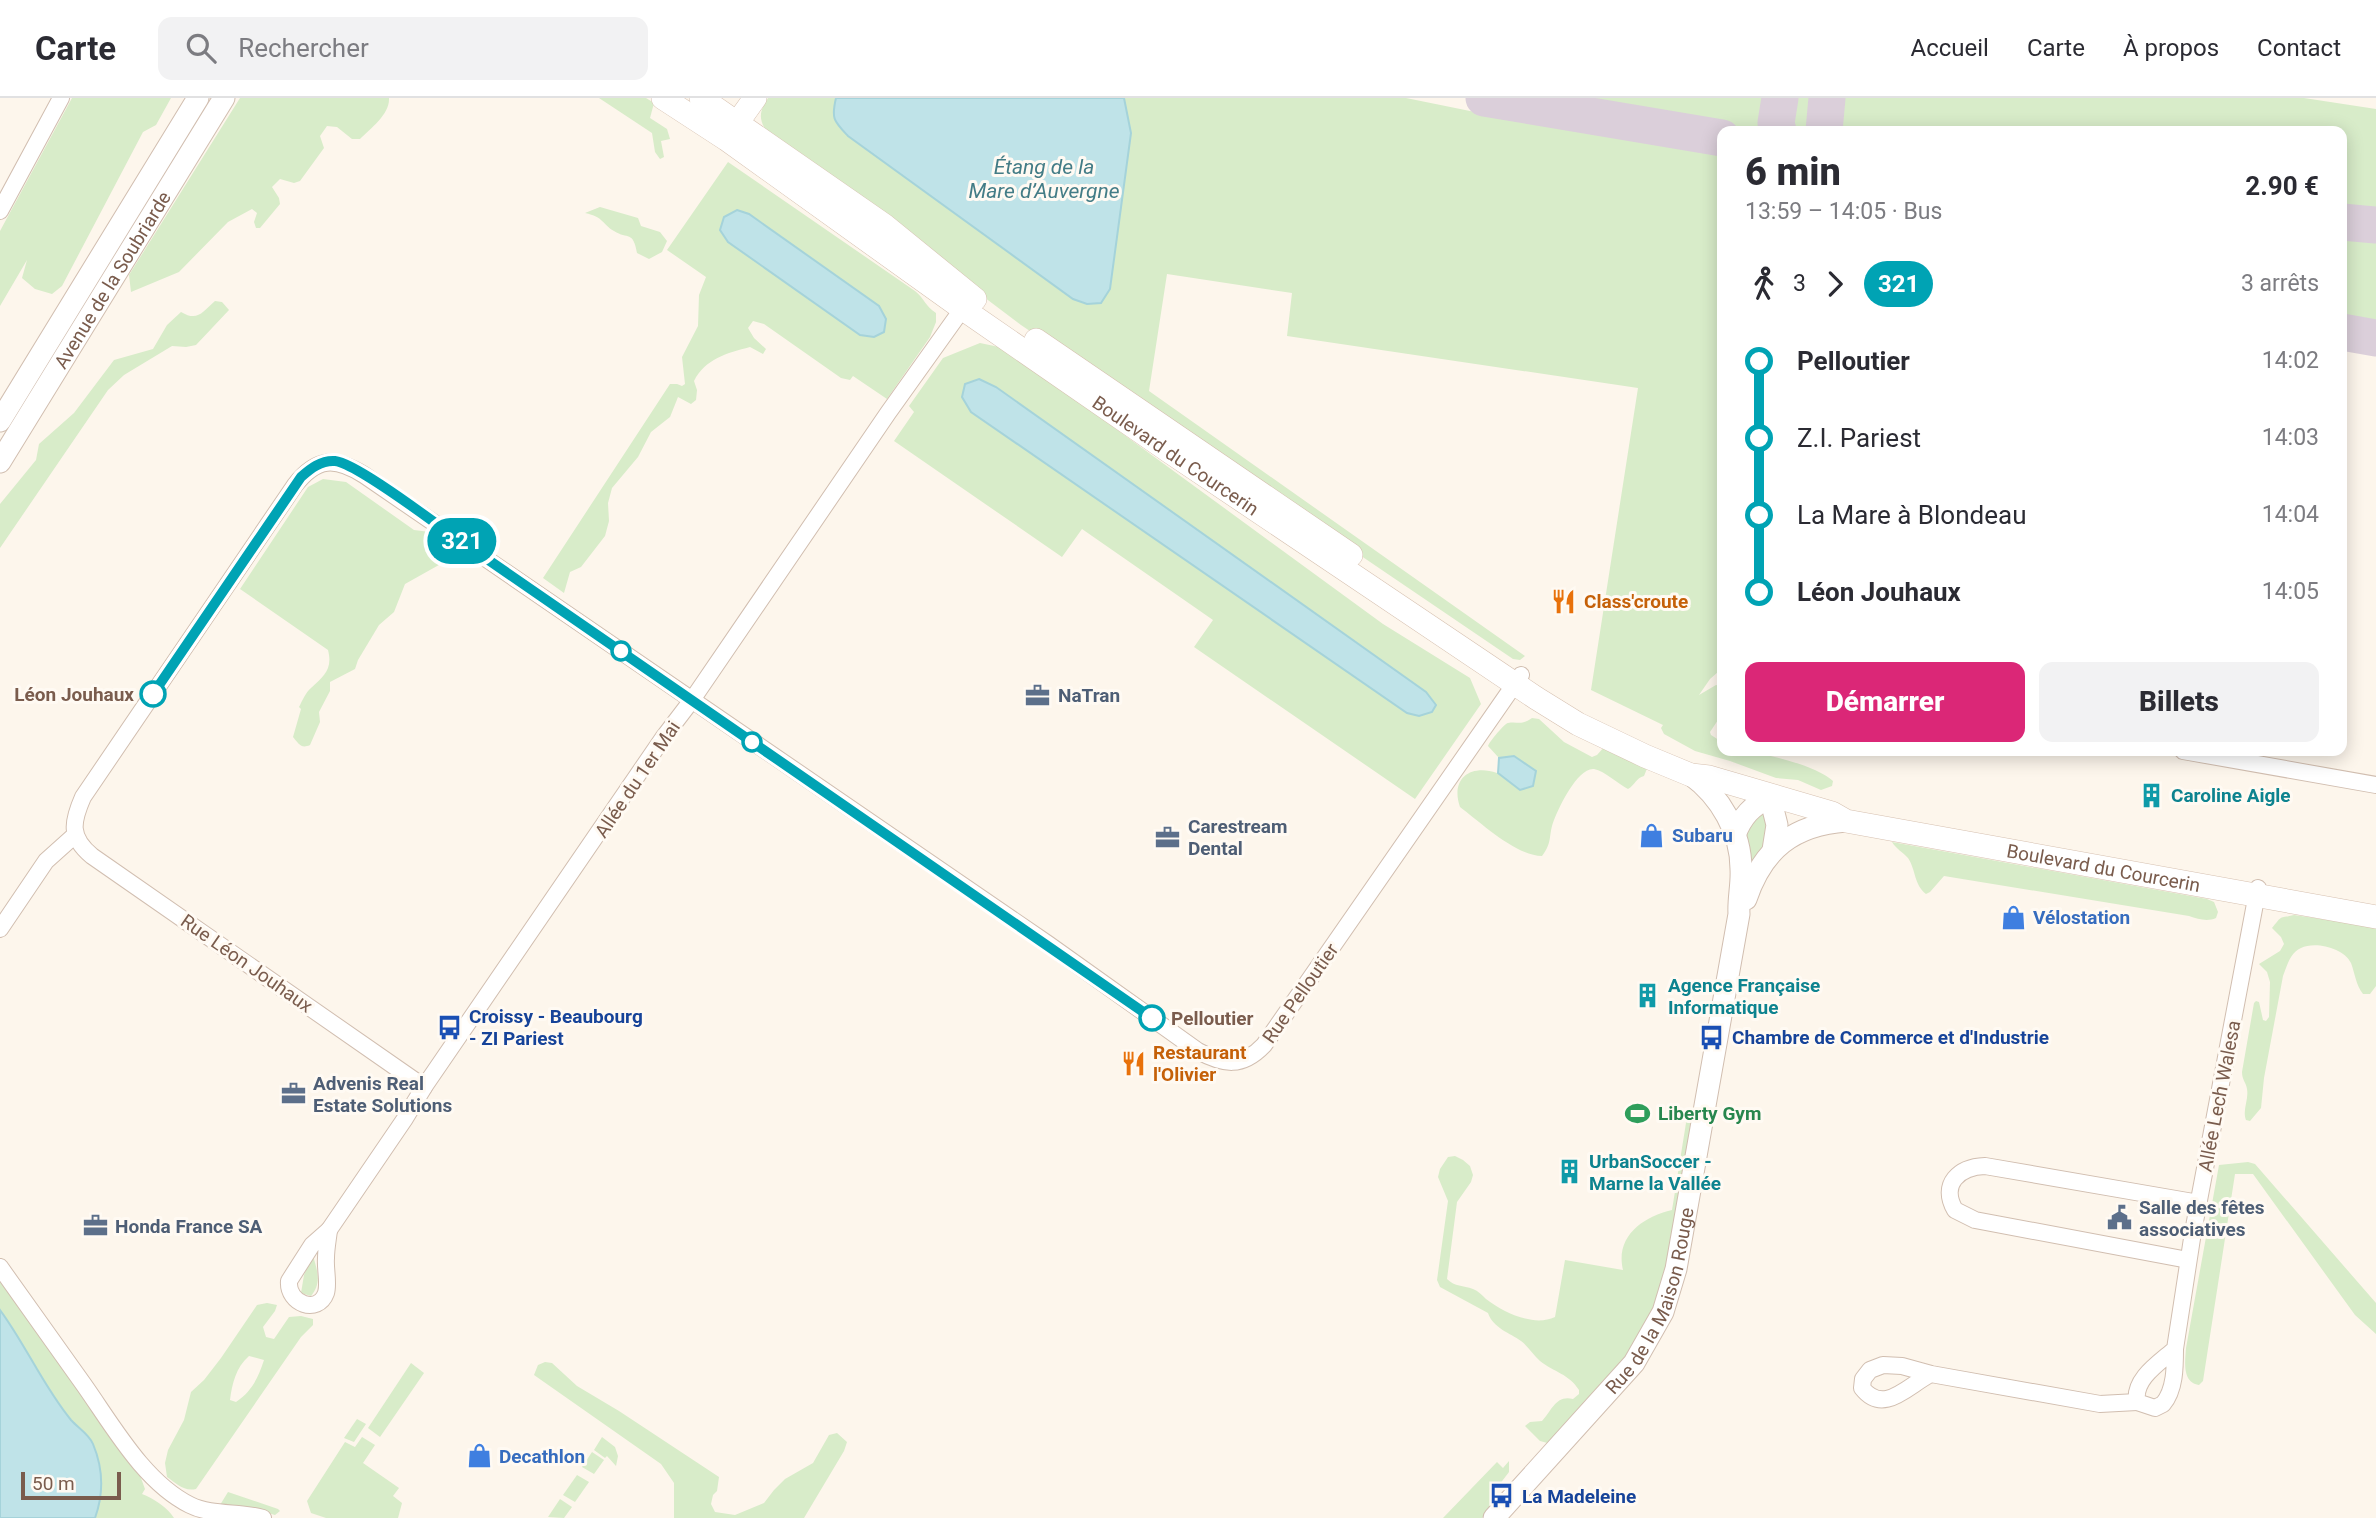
<!DOCTYPE html>
<html lang="fr">
<head>
<meta charset="utf-8">
<style>
  :root { --surface:#fff; --page:#f2f2f3; --text:#2b2b33; --muted:#7c7c81; --line:#e1e1e2; --accent:#db2777 }
  body { margin:0; font-family:Roboto,sans-serif; background:var(--page); color:var(--text); height:100vh; display:flex; flex-direction:column; font-size:26px; white-space:nowrap }
  * { box-sizing:border-box; margin:0 }
  p { font-size:23px; color:var(--muted) }
  .icon { flex:none; width:38px; height:38px; fill:none; stroke:currentColor; stroke-width:2; stroke-linecap:round; stroke-linejoin:round }
  .map { position:relative; flex:1; overflow:hidden }
  .side { position:absolute; left:1717px; top:28px; width:630px; height:630px; display:flex; flex-direction:column; background:var(--surface); border-radius:14px; box-shadow:0 4px 18px #0003 }
  .side>* { flex:none }
  .badge { padding:0 14px; border-radius:23px; font-size:24px; line-height:46px }
  .scale { position:absolute; left:21px; bottom:18px; width:100px; box-sizing:border-box; padding-left:7px; border:4px solid #7a5c4d; border-top:0; font-size:19px; line-height:24px; white-space:nowrap; color:#7a5c4d; -webkit-text-stroke:5px #fffaf3; paint-order:stroke }
  .map>.badge { position:absolute; translate:-50% -50%; box-shadow:0 0 0 4px #fff }
  .legs { display:flex; align-items:center; gap:10px; height:77px; padding:0 28px; font-size:23px }
  .legs p { margin-inline-start:auto }
  .head { display:flex; align-items:center; justify-content:space-between; height:119px; padding:0 28px }
  h1 { font-size:38px; font-weight:800; line-height:52px }
  .primary-button { display:flex; gap:14px; margin-top:auto; padding:14px 28px }
  .primary-button a { flex:1; height:80px; border-radius:14px; background:var(--accent); color:#fff; font-size:28px; font-weight:800; line-height:80px; text-align:center }
  .primary-button a+a { background:var(--page); color:var(--text) }
  ul { padding:0 28px; list-style:none }
  li { display:flex; align-items:center; gap:24px; height:77px; font-size:26px }
  li i { display:grid; place-items:center; width:10px; height:100%; margin:0 9px; background:currentColor }
  li i::after { content:''; width:18px; height:18px; margin:-9px; border:5px solid; border-radius:50%; background:var(--surface) }
  li p { margin-inline-start:auto }
  li:first-child i { background:linear-gradient(#0000 50%,currentColor 0) }
  li:last-child i { background:linear-gradient(currentColor 50%,#0000 0) }
  header { display:flex; align-items:center; gap:42px; box-sizing:border-box; height:98px; padding:0 35px; background:var(--surface); border-bottom:2px solid var(--line) }
  header strong { font-size:33px }
  nav { display:flex; gap:38px; margin-inline-start:auto; font-size:24px }
  .search { width:490px; height:63px; background:var(--page); display:flex; align-items:center; gap:18px; box-sizing:border-box; padding:0 24px; border-radius:14px; color:var(--muted); font-size:26px }
  .map>svg:first-child { display:block }
  .green { fill:#d8ecc9; fill-rule:evenodd }
  .water { fill:#bfe3e8; stroke:#a5d3da; stroke-width:2 }
  .lines { fill:none; stroke-linecap:round; stroke-linejoin:round }
  .taxiway { stroke:#dbcfda; stroke-width:37 }
  .minor-casing { stroke:#d1beb0; stroke-width:18 }
  .tertiary-casing { stroke:#d1beb0; stroke-width:23 }
  .secondary-casing { stroke:#d6c0b0; stroke-width:24 }
  .minor { stroke:#fff; stroke-width:16 }
  .tertiary { stroke:#fff; stroke-width:21 }
  .secondary { stroke:#fff; stroke-width:23 }
  .line-1-casing { stroke:#fff; stroke-width:16 }
  .line-1 { stroke:#00a3b4; stroke-width:10 }
  .stop-1-dot { fill:#fff; stroke:#00a3b4; stroke-width:3.5 }
  .labels { text-anchor:middle; stroke-width:6; stroke-linejoin:round; paint-order:stroke }
  .street-label { font-size:19px; fill:#7a5c4d; stroke:#fffaf3 }
  .food-label { font-size:19px; font-weight:bold; fill:#c56008; stroke:#fffaf3; text-anchor:start }
  .stop-label { font-size:19px; font-weight:bold; fill:#7a5c4d; stroke:#fffaf3; text-anchor:end }
  .service-label { font-size:19px; font-weight:bold; fill:#4e5e75; stroke:#fffaf3; text-anchor:start }
  .culture-label { font-size:19px; font-weight:bold; fill:#0d838f; stroke:#fffaf3; text-anchor:start }
  .shop-label { font-size:19px; font-weight:bold; fill:#366cbe; stroke:#fffaf3; text-anchor:start }
  .transit-label { font-size:19px; font-weight:bold; fill:#164399; stroke:#fffaf3; text-anchor:start }
  .leisure-label { font-size:19px; font-weight:bold; fill:#27864d; stroke:#fffaf3; text-anchor:start }
  .water-label { font-size:21px; font-style:italic; fill:#437c86; stroke:#fffaf3 }
</style>
</head>
<body>
<header>
<strong>Carte</strong>
<div class="search"><svg class="icon" aria-label="search" viewBox="0 0 24 24"><circle cx="10" cy="10" r="6"/><path d="M15 15l6 6"/></svg>Rechercher</div>
<nav><a>Accueil</a><a>Carte</a><a>À propos</a><a>Contact</a></nav>
</header>
<div class="map">
<svg width="2376" height="1420" viewBox="0 0 2376 1420">
  <rect width="100%" height="100%" fill="#fdf6ec"/>
  <g class="green">
    <polygon points="72,0 171,0 156,27 143,34 62,188 52,196 35,191 22,180 27,162 0,208 0,133"/>
    <path d="M240,0H389C390,16 371,30 360,41H352L337,29L327,28L320,38L324,50L300,83L294,85L280,81L272,89L279,100L280,106L260,130H256L254,124L257,115L252,111L228,124L179,174L131,194L129,177Z"/>
    <polygon points="599,0 646,0 654,5 650,20 667,31 670,41 661,43 664,59 660,61 655,54 652,35"/>
    <path d="M768,0H1406L1470,13L1722,49V574H1718L1710,581L1699,597L1716,587L1722,588V616L1710,634L1711,637L1722,644V653C1731,653 1741,651 1750,653C1774,659 1815,667 1833,683L1832,688L1821,692L1798,682L1776,680L1730,663L1695,653L1664,636L1661,630L1663,627L1591,592L1638,290L1287,238L1292,195L1167,176L1149,293L1525,558L1520,562L1513,561L1021,227L768,36C758,21 759,14 768,0Z"/>
    <polygon points="1576,0 1772,0 1766,33 1745,33"/>
    <polygon points="1789,0 1820,0 1815,24 1809,33 1789,32 1786,21"/>
    <polygon points="1836,0 2304,0 2376,11 2376,120 2342,117 2342,33 1834,33 1833,20"/>
    <path d="M728,64L915,193C924,200 926,209 936,215V224L930,239L887,301L853,278L850,282L841,280L764,226L753,223L748,230L754,240L766,251L763,256L750,249C727,255 705,261 694,283L697,292L696,302L691,306L678,299L670,319L651,334L638,359L612,390L608,405L609,423L605,438L581,469L570,474L564,495L543,480L670,286H677L682,288L685,286L682,259L698,228L699,197L706,179L667,152Z"/>
    <path d="M600,109L638,120L641,128L660,134L667,143L662,154L649,161L637,155C633,132 628,142 614,133C602,126 604,119 585,115Z"/>
    <polygon points="2342,132 2376,135 2376,236 2342,229"/>
    <path d="M215,203L222,204L229,212L196,247L186,249L172,248L124,277L108,292L0,450V406L36,362L39,346L74,315L114,262L153,251L167,227L181,214C198,224 202,214 215,203Z"/>
    <polygon points="980,245 999,249 1086,309 1383,526 1470,580 1481,606 1415,701 1194,549 1213,522 1082,431 1062,459 894,343 914,314 909,308 943,260"/>
    <path d="M323,381L346,384L414,432L430,434L445,445L446,463L405,486L394,514L379,527L358,562L355,571L330,584V593L319,614L320,624L310,647C301,651 299,646 293,639L301,611L299,609C302,603 306,594 311,590C324,578 333,571 328,552L240,491L308,389Z"/>
    <path d="M1532,620L1539,621L1564,644L1592,659L1597,657L1605,648L1648,668L1644,678C1636,680 1635,687 1628,691C1618,686 1605,673 1594,671C1578,669 1559,709 1554,722C1548,737 1553,744 1542,758C1516,758 1480,724 1460,709C1450,680 1471,666 1497,675C1505,678 1513,687 1520,692L1514,658L1499,660L1488,648C1490,643 1504,626 1508,625C1518,623 1521,628 1532,620Z"/>
    <polygon points="1761,710 1771,735 1752,769 1744,735"/>
    <path d="M1892,744L2207,801L2214,804L2218,814L2216,820C2207,824 2198,821 2189,818L1944,778L1930,794L1926,796C1914,787 1916,772 1908,760C1903,754 1896,751 1892,744Z"/>
    <path d="M2294,817L2376,829V888L2370,896H2363C2356,887 2355,876 2351,865C2344,850 2315,843 2301,850C2290,855 2287,868 2283,878L2264,980L2261,1010L2250,1023L2246,1022C2242,1012 2249,1002 2247,991C2246,984 2242,982 2242,974L2254,905L2256,903L2259,904L2263,922L2266,923L2269,919L2270,884L2267,874L2259,866L2280,853L2284,846L2281,839L2272,830C2283,817 2277,821 2294,817Z"/>
    <path d="M1688,1013H1693L1697,1017C1684,1090 1675,1197 1629,1257C1606,1289 1577,1317 1551,1346L1540,1343L1525,1328L1530,1324L1542,1323C1553,1311 1556,1297 1573,1301L1579,1296V1292C1569,1276 1554,1274 1540,1263C1533,1257 1528,1248 1521,1243C1510,1235 1493,1230 1488,1215L1440,1189L1437,1182L1448,1103L1438,1079L1440,1071L1448,1059L1455,1058L1463,1062L1470,1068L1473,1077L1471,1084L1457,1104L1447,1181C1455,1189 1463,1187 1473,1191C1478,1193 1482,1197 1486,1201C1504,1215 1534,1229 1555,1219L1565,1162L1623,1172C1615,1139 1642,1119 1672,1112L1686,1025L1685,1019Z"/>
    <path d="M2248,1064L2255,1066L2376,1205V1236L2355,1217L2253,1076H2235L2203,1283L2199,1287C2182,1285 2185,1264 2186,1250L2219,1067Z"/>
    <path d="M311,1161H314C318,1175 321,1186 311,1198L301,1195L304,1177Z"/>
    <path d="M0,1180L138,1372L145,1391L142,1396C153,1400 168,1410 174,1420H0Z"/>
    <path d="M267,1205L277,1207L275,1213L263,1229L266,1239L274,1241L289,1219L301,1218L313,1221V1227L301,1239L196,1391C184,1394 176,1385 167,1379L165,1365L168,1352L184,1322L191,1294L204,1282L221,1260L257,1207ZM249,1258L264,1262C258,1280 252,1293 236,1304L230,1302C232,1286 236,1269 249,1258Z"/>
    <polygon points="545,1264 552,1265 577,1288 619,1313 719,1379 717,1393 713,1397 711,1406 715,1414 735,1417 764,1405 774,1392 785,1381 813,1365 829,1337 837,1335 847,1344 844,1353 804,1420 674,1420 674,1385 661,1366 534,1277 538,1267"/>
    <polygon points="411,1265 424,1275 380,1339 368,1330"/>
    <polygon points="357,1321 366,1326 354,1344 344,1340"/>
    <polygon points="362,1339 375,1347 363,1365 399,1390 393,1398 402,1405 398,1420 326,1420 311,1415 307,1403 345,1344 355,1349"/>
    <polygon points="602,1339 615,1349 618,1358 616,1368 607,1358 605,1360 594,1352"/>
    <polygon points="592,1354 604,1362 594,1376 582,1369"/>
    <polygon points="1509,1363 1509,1374 1496,1391 1488,1412 1482,1420 1443,1420 1497,1364 1503,1370"/>
    <polygon points="577,1377 589,1384 575,1404 563,1397"/>
    <polygon points="228,1394 278,1411 280,1413 275,1417 248,1409 220,1407"/>
    <polygon points="560,1401 572,1409 564,1420 548,1419"/>
  </g>
  <g class="water">
    <path d="M836,0H1124L1131,35L1110,191L1101,205L1087,206L1073,201L848,38C834,23 831,21 836,0Z"/>
    <polygon points="737,112 749,116 879,208 886,221 884,234 874,239 860,237 728,144 720,132 724,119"/>
    <polygon points="979,281 996,289 1426,594 1436,607 1432,614 1419,618 1407,615 971,314 962,299 965,286"/>
    <polygon points="1514,658 1536,673 1533,688 1520,692 1498,675 1499,660"/>
    <path d="M0,1212C26,1247 43,1288 71,1322C78,1330 89,1336 93,1346C103,1370 104,1395 95,1420H0Z"/>
  </g>
  <g class="lines">
    <g class="taxiway">
      <polyline points="1484,0 1722,40"/>
      <polyline points="1778,33 1776,25 1780,0"/>
      <polyline points="1824,33 1827,0"/>
      <polyline points="2342,124 2376,127"/>
      <polyline points="2342,234 2376,240"/>
    </g>
    <defs>
      <g id="minor">
        <polyline points="0,113 61,0"/>
        <polyline points="2183,653 2376,687"/>
        <polyline points="0,831 46,763 75,737"/>
        <path d="M424,989L92,758C69,739 72,724 83,699L295,387C317,359 335,359 364,377L1048,846L1198,953C1224,967 1242,970 1264,947L1521,577"/>
        <polyline points="329,1132 404,1022 424,989 663,640 692,602 888,315 968,203"/>
        <path d="M329,1132C328,1141 326,1151 326,1160C325,1171 329,1185 326,1195C318,1217 287,1206 289,1183L312,1147Z"/>
        <path d="M2188,1162L1975,1122L1955,1112C1940,1086 1959,1069 1985,1068L2199,1105"/>
        <path d="M0,1169C28,1208 56,1248 84,1287C113,1328 144,1384 190,1407C212,1418 240,1413 263,1420"/>
        <path d="M2175,1251C2159,1265 2133,1281 2137,1304L2155,1310L2163,1306C2175,1292 2175,1269 2175,1251L2193,1134L2258,790"/>
        <path d="M1931,1276C1908,1287 1884,1318 1862,1290L1863,1281L1870,1272L1883,1267L1902,1268L1931,1276L2100,1306L2137,1304"/>
      </g>
      <g id="tertiary">
        <polyline points="0,323 198,0"/>
        <path id="s1" d="M0,364L224,0"/>
        <path d="M1735,737C1742,718 1752,708 1770,699L1777,727L1773,752"/>
        <path d="M1746,801C1763,751 1793,727 1846,723"/>
        <path id="s2" d="M1494,1420L1634,1265L1663,1214L1676,1171L1739,816C1738,801 1742,786 1741,771C1741,734 1720,698 1691,677"/>
      </g>
      <g id="secondary">
        <path id="s3" d="M663,0L726,41L963,211L1170,354L1536,600L1578,626L1645,658L1691,677L1709,679L1832,715L1846,723L2376,819"/>
        <polyline points="701,0 884,127 975,201"/>
        <polyline points="730,35 755,0"/>
        <polyline points="1036,242 1351,457"/>
      </g>
    </defs>
    <use href="#minor" class="minor-casing"/>
    <use href="#tertiary" class="tertiary-casing"/>
    <use href="#secondary" class="secondary-casing"/>
    <use href="#minor" class="minor"/>
    <use href="#tertiary" class="tertiary"/>
    <use href="#secondary" class="secondary"/>
  </g>
  <g class="lines">
    <defs>
      <path id="line-1" d="M153,596L301,379C310,371 321,362 335,363C355,365 424,417 445,432L1152,920"/>
    </defs>
    <use href="#line-1" class="line-1-casing"/>
    <use href="#line-1" class="line-1"/>
  </g>
  <defs>
    <symbol id="restaurant-bare" viewBox="-9 -9 18 18"><path d="M-5-6h1v4h1v-4h1v4h1v-4h1v5L-1.5 .5V6h-2V.5L-5-1ZM5-6V6H3V1.5H1.5Q1.5-4 5-6Z" fill="#e8710a" stroke="#fffaf3" stroke-width="2.5" paint-order="stroke"/></symbol>
    <symbol id="office-bare" viewBox="-9 -9 18 18"><path d="M-6-3h4V-5.5h4V-3h4V5H-6ZM-1-4.5V-3h2v-1.5ZM-6 0V1H6V0Z" fill="#5c6f8a" stroke="#fffaf3" stroke-width="2.5" paint-order="stroke"/></symbol>
    <symbol id="building-bare" viewBox="-9 -9 18 18"><path d="M-4-6H4V6H1V3H-1V6H-4ZM-2.5-4.3h1.7v1.8h-1.7ZM.8-4.3h1.7v1.8H.8ZM-2.5-1h1.7V.8h-1.7ZM.8-1h1.7V.8H.8Z" fill="#0f9aa8" stroke="#fffaf3" stroke-width="2.5" paint-order="stroke"/></symbol>
    <symbol id="shop-bare" viewBox="-9 -9 18 18"><path d="M-5-2.5h2.3a2.7 3.5 0 0 1 5.4 0H5L5.5 6h-11ZM-1.5-2.5h3a1.5 2.3 0 0 0-3 0Z" fill="#3f7fe0" stroke="#fffaf3" stroke-width="2.5" paint-order="stroke"/></symbol>
    <symbol id="bus-bare" viewBox="-9 -9 18 18"><path d="M-5-6H5V4H4V6H2V4H-2V6H-4V4H-5ZM-3.5-4V0h7V-4ZM-3.5 1.2v1.5H-2V1.2ZM2 1.2v1.5H3.5V1.2Z" fill="#1a4fb4" stroke="#fffaf3" stroke-width="2.5" paint-order="stroke"/></symbol>
    <symbol id="stadium-bare" viewBox="-9 -9 18 18"><path d="M0-5a6.5 5 0 1 0 0 10a6.5 5 0 1 0 0-10ZM-3.5-1.8h7v3.6h-7Z" fill="#2e9e5b" stroke="#fffaf3" stroke-width="2.5" paint-order="stroke"/></symbol>
    <symbol id="civic-bare" viewBox="-9 -9 18 18"><path d="M-.6-6.5H3V-4.5H.6V-3L4-1V1h2V6H-6V1h2V-1L-.6-3ZM-1.2 2.5V6h2.4V2.5Z" fill="#5c6f8a" stroke="#fffaf3" stroke-width="2.5" paint-order="stroke"/></symbol>
  </defs>
  <g fill-rule="evenodd">
    <use href="#restaurant-bare" x="1546" y="486" width="35" height="35"/>
    <use href="#office-bare" x="1020" y="580" width="35" height="35"/>
    <use href="#building-bare" x="2134" y="680" width="35" height="35"/>
    <use href="#shop-bare" x="1634" y="720" width="35" height="35"/>
    <use href="#office-bare" x="1150" y="722" width="35" height="35"/>
    <use href="#shop-bare" x="1996" y="802" width="35" height="35"/>
    <use href="#building-bare" x="1630" y="880" width="35" height="35"/>
    <use href="#bus-bare" x="432" y="912" width="35" height="35"/>
    <use href="#bus-bare" x="1694" y="922" width="35" height="35"/>
    <use href="#restaurant-bare" x="1116" y="948" width="35" height="35"/>
    <use href="#office-bare" x="276" y="978" width="35" height="35"/>
    <use href="#stadium-bare" x="1620" y="998" width="35" height="35"/>
    <use href="#building-bare" x="1552" y="1056" width="35" height="35"/>
    <use href="#civic-bare" x="2102" y="1102" width="35" height="35"/>
    <use href="#office-bare" x="78" y="1110" width="35" height="35"/>
    <use href="#shop-bare" x="462" y="1340" width="35" height="35"/>
    <use href="#bus-bare" x="1484" y="1380" width="35" height="35"/>
  </g>
  <g class="stop-1-dot">
    <circle cx="621" cy="553" r="9"/>
    <circle cx="153" cy="596" r="12"/>
    <circle cx="752" cy="644" r="9"/>
    <circle cx="1152" cy="920" r="12"/>
  </g>
  <g class="labels">
    <g class="street-label">
      <text dy="7" stroke="none"><textPath href="#s1" startOffset="214">Avenue de la Soubriarde</textPath></text>
      <text dy="7" stroke="none"><textPath href="#s3" startOffset="625">Boulevard du Courcerin</textPath></text>
      <text transform="translate(637 681) rotate(-56)" y="7">Allée du 1er Mai</text>
      <text dy="7" stroke="none"><textPath href="#s3" startOffset="1657">Boulevard du Courcerin</textPath></text>
      <text transform="translate(247 865) rotate(35)" y="7">Rue Léon Jouhaux</text>
      <text transform="translate(1300 895) rotate(-55)" y="7">Rue Pelloutier</text>
      <text transform="translate(2219 998) rotate(-79)" y="7">Allée Lech Walesa</text>
      <text dy="7" stroke="none"><textPath href="#s2" startOffset="273">Rue de la Maison Rouge</textPath></text>
    </g>
    <g class="food-label">
      <text x="1584" y="510">Class'croute</text>
      <text x="1153" y="961">Restaurant<tspan x="1153" dy="22">l'Olivier</tspan></text>
    </g>
    <g class="stop-label">
      <text x="134" y="603">Léon Jouhaux</text>
      <text x="1171" y="927" text-anchor="start">Pelloutier</text>
    </g>
    <g class="service-label">
      <text x="1058" y="604">NaTran</text>
      <text x="1188" y="735">Carestream<tspan x="1188" dy="22">Dental</tspan></text>
      <text x="313" y="992">Advenis Real<tspan x="313" dy="22">Estate Solutions</tspan></text>
      <text x="2139" y="1116">Salle des fêtes<tspan x="2139" dy="22">associatives</tspan></text>
      <text x="115" y="1135">Honda France SA</text>
    </g>
    <g class="culture-label">
      <text x="2171" y="704">Caroline Aigle</text>
      <text x="1668" y="894">Agence Française<tspan x="1668" dy="22">Informatique</tspan></text>
      <text x="1589" y="1070">UrbanSoccer -<tspan x="1589" dy="22">Marne la Vallée</tspan></text>
    </g>
    <g class="shop-label">
      <text x="1672" y="744">Subaru</text>
      <text x="2033" y="826">Vélostation</text>
      <text x="499" y="1365">Decathlon</text>
    </g>
    <g class="transit-label">
      <text x="469" y="925">Croissy - Beaubourg<tspan x="469" dy="22">- ZI Pariest</tspan></text>
      <text x="1732" y="946">Chambre de Commerce et d'Industrie</text>
      <text x="1522" y="1405">La Madeleine</text>
    </g>
    <g class="leisure-label">
      <text x="1658" y="1022">Liberty Gym</text>
    </g>
    <g class="water-label">
      <text x="1044" y="76">Étang de la<tspan x="1044" dy="24">Mare d’Auvergne</tspan></text>
    </g>
  </g>
</svg>
<div class="scale">50 m</div>
<b class="badge" style="left:462px;top:443px;background:#00a3b4;color:#fff">321</b>
<section class="side">
<div class="head"><div><h1>6 min</h1><p>13:59 – 14:05 · Bus</p></div><b>2.90 €</b></div>
<div class="legs"><svg class="icon" aria-label="walk" viewBox="0 0 24 24"><circle cx="13" cy="4" r="2"/><path d="M13 8l-2 6 4 7M11 14l-3 7M7 12l3-4h3l4 4"/></svg>3<svg class="icon" aria-label="forward" viewBox="0 0 24 24"><path d="M9 5l7 7-7 7"/></svg><b class="badge" style="background:#00a3b4;color:#fff">321</b><p>3 arrêts</p></div>
<ul>
<li><i style="color:#00a3b4"></i><b>Pelloutier</b><p>14:02</p></li>
<li><i style="color:#00a3b4"></i><span>Z.I. Pariest</span><p>14:03</p></li>
<li><i style="color:#00a3b4"></i><span>La Mare à Blondeau</span><p>14:04</p></li>
<li><i style="color:#00a3b4"></i><b>Léon Jouhaux</b><p>14:05</p></li>
</ul>
<div class="primary-button"><a>Démarrer</a><a>Billets</a></div>
</section>
</div>
</body>
</html>
